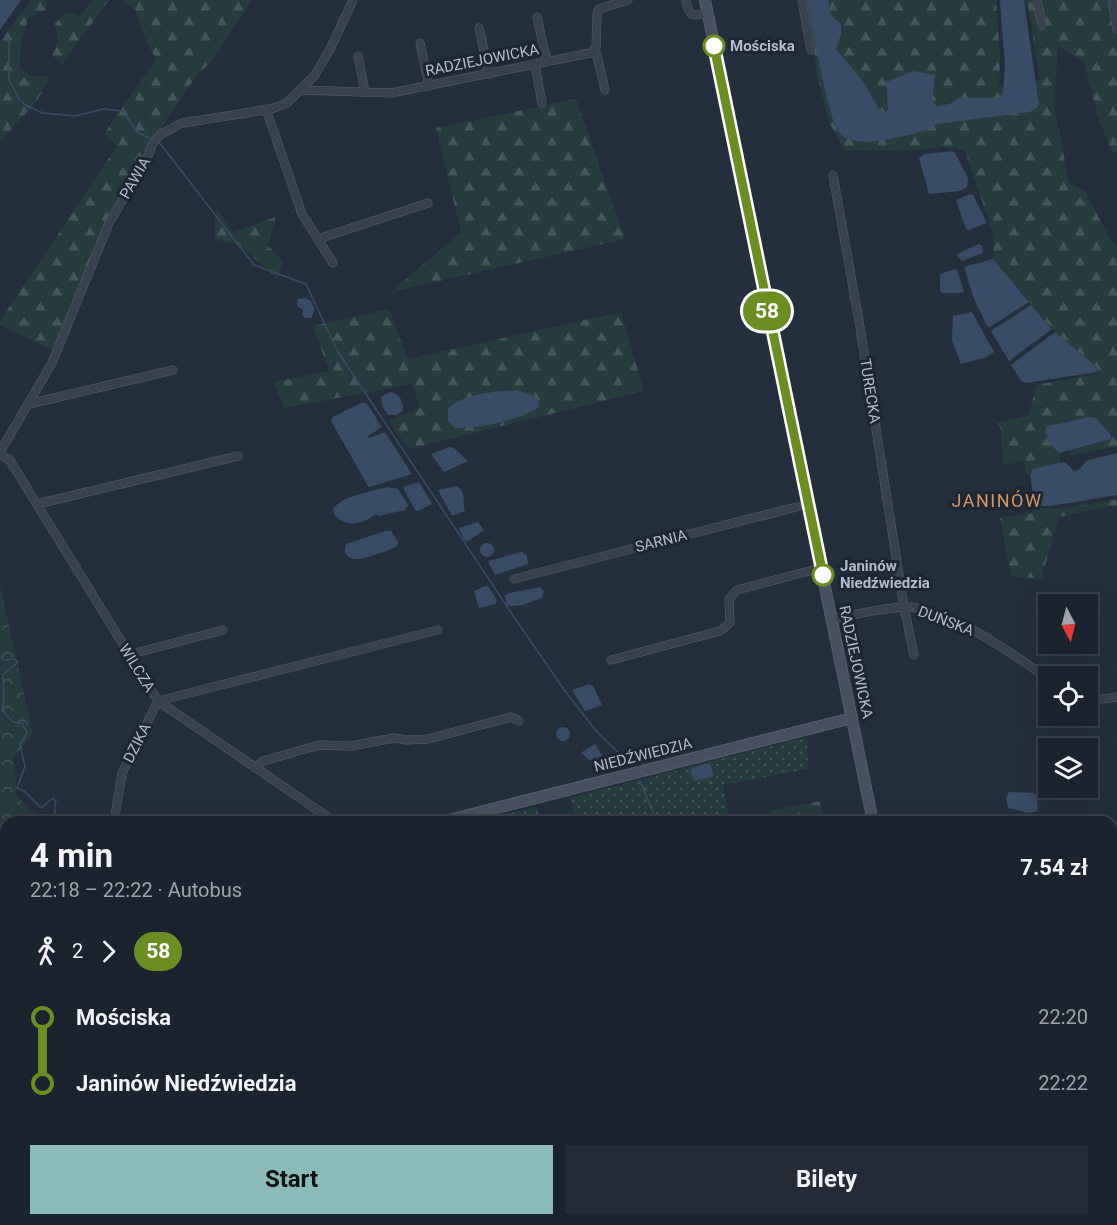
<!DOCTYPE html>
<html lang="pl">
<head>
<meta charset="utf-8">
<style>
  :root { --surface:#1b232e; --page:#242b36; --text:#f1f3f6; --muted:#a0a4aa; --line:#39404a; --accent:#8bbbb9 }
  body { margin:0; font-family:Roboto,sans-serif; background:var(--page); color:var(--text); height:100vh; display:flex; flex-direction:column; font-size:22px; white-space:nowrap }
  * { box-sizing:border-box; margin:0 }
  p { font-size:20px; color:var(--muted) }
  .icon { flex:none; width:33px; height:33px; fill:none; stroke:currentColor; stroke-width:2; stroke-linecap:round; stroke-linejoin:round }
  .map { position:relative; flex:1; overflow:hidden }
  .side { position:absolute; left:0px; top:816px; width:1118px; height:410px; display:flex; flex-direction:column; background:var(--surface); border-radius:18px 18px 0 0; box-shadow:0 6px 24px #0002,0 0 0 2px var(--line) }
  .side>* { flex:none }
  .badge { padding:0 12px; border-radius:20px; font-size:21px; line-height:39px }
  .needle { width:39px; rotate:173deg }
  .tools { position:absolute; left:1038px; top:594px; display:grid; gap:12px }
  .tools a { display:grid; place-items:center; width:60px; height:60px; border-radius:0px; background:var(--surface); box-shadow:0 6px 24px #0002,0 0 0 2px var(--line); font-size:30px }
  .map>.badge { position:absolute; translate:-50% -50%; box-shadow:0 0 0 3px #fff }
  .legs { display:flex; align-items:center; gap:9px; height:66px; padding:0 30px; font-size:20px }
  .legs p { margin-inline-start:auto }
  .headline { display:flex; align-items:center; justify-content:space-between; height:102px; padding:0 30px }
  h1 { font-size:33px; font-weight:700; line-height:45px }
  .cta { display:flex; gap:12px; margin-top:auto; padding:12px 30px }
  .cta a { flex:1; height:69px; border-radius:0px; background:var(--accent); color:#111; font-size:24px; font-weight:700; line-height:69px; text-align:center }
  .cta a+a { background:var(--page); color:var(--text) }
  ul { padding:0 30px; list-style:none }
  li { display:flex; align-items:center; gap:21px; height:66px; font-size:22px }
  li i { display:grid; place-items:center; width:9px; height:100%; margin:0 8px; background:currentColor }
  li i::after { content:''; width:15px; height:15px; margin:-8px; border:4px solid; border-radius:50%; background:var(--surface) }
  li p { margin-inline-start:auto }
  li:first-child i { background:linear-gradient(#0000 50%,currentColor 0) }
  li:last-child i { background:linear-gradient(currentColor 50%,#0000 0) }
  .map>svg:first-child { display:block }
  .grass { fill:url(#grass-dots) }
  .forest { fill:url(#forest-firs) }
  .park { fill:url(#park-crowns) }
  .garden { fill:#263c3f }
  .water { fill:#394c67 }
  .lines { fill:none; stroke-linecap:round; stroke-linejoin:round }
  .stream { stroke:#394c67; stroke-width:1.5 }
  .street-casing { stroke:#565f6c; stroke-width:9 }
  .secondary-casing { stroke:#565f6c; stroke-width:12 }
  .street { stroke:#38414e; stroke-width:8 }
  .secondary { stroke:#465061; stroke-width:10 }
  .line-1-casing { stroke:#fff; stroke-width:14 }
  .line-1 { stroke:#6b8e23; stroke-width:9 }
  .stop-1-dot { fill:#fff; stroke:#6b8e23; stroke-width:3 }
  .labels { text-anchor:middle; stroke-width:6; stroke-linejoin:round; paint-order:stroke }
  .stop-label { font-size:15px; font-weight:bold; fill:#b4bcc9; stroke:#1d2633; text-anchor:start }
  .street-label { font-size:15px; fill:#b4bcc9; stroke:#1d2633 }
  .quarter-label { font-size:18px; letter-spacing:1.5px; fill:#d59563; stroke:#1d2633 }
</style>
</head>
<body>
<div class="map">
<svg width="1117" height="1225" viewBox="0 0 1117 1225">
  <defs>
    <pattern id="grass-dots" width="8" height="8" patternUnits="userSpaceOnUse" patternTransform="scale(1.5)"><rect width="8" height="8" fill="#263c3f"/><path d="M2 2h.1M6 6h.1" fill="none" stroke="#435659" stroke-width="1.8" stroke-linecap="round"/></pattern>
    <pattern id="forest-firs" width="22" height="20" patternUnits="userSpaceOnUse" patternTransform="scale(1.5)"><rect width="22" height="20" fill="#263c3f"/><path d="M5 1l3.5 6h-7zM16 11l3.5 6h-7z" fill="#435659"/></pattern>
    <pattern id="park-crowns" width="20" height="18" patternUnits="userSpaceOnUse" patternTransform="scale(1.5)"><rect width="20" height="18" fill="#263c3f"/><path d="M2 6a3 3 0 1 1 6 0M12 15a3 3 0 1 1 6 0" fill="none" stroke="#435659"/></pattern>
  </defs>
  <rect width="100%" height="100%" fill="#242f3e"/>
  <g class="grass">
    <polygon points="807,737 808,769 723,785 728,813 681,822 577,822 570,798"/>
    <polygon points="537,807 541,822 505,822 503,815"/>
  </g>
  <g class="forest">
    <polygon points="31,0 47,0 47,9 28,18 21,44 19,68 31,76 50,76 37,101 0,142 0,42"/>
    <polygon points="92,0 109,0 62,64 52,55 58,40 55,23 67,12 80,16"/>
    <polygon points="121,0 252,0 212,61 196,76 158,133 106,222 53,351 0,325 0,321 117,146 104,134 156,59 146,41 136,11"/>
    <path d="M806,0H996L1000,58L999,87L1040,80L1027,0H1117V152H1112L1098,117L1084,62L1058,46L1054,104L1069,183L1085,191L1111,241L1117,246V446L1070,456L1069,451L1111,439L1096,418L1090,417L1047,426C1043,438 1051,445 1059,453L1060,463L1033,469L1030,475H1027L1024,461L1003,465L1001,429L998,423L1029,415L1036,385L1098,374L1097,367L1055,332L993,259L994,236L965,151L942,147L911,151L844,150L830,124L819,84Z"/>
    <polygon points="576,99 625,239 391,292 461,232 436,128"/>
    <polygon points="216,207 233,232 276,217 268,246 283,260 278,279 239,245 214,239"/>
    <polygon points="389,309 408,359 621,312 644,391 409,449 388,421 420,408 412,384 284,408 274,382 329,371 313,326"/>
    <polygon points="1117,499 1117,505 1059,517 1041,579 1011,576 1000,518 1033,513 1032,508 1059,509"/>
    <polygon points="820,801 824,822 771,822 769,811"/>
    <polygon points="728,813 730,822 681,822"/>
    <polygon points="253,1220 314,1220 305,1225 249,1225 248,1222"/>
    <polygon points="343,1220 397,1220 399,1225 347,1225"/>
    <polygon points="681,1220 733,1220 735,1222 820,1220 826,1225 683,1225"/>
  </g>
  <g class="park">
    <polygon points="0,586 33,733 14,757 17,797 44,822 6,822 6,903 0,891"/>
    <polygon points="186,1220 216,1220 219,1225 193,1225"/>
  </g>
  <polygon class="garden" points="0,1059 6,1091 6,1220 25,1220 26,1225 0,1225"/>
  <g class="water">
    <polygon points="0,0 21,0 0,30"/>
    <path d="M807,0H828L831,15L841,24V34L836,49L865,84L879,109L886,113L888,109L886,82L914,71L935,75L932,100L937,107L952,103L959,98H998L1003,94L1005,66L1000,0H1024L1039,106L1030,112L937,124C922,133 906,136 889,139C875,142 853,145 840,134C828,122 812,22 807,0Z"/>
    <polygon points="952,151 955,153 968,178 967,187 960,191 929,194 919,158 925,154"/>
    <polygon points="970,194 973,195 987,223 968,230 966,229 956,200"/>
    <polygon points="979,244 982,246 983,253 962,261 957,256 957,254"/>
    <polygon points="993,259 1029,302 990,327 987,326 974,299 964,267"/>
    <polygon points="955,269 957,270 964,291 961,293 942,293 940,291 940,274"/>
    <polygon points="305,298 311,301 315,310 311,318 305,318 302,315 303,310 297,306 298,299"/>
    <polygon points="1031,305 1052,329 1009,361 991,331"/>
    <polygon points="972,312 994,352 987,357 961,364 952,341 953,316"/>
    <polygon points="1055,332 1097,367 1097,372 1026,383 1021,381 1011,365"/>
    <path d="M517,390L535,396L539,403L538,408C515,421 482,428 455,428L448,421V409C464,393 495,392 517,390Z"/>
    <path d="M390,392C399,393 404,402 403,411L396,415H388L382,406L381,397Z"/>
    <polygon points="363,402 367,404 382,427 368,436 368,437 370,438 385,432 412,474 370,487 368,486 331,421 333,417"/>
    <polygon points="1090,417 1096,418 1111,435 1111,439 1059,453 1050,444 1045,432 1047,426"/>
    <polygon points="450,447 454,448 468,461 444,472 431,454"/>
    <polygon points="1117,453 1117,495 1051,506 1035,506 1030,475 1033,469 1062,462 1066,463 1074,471 1080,469 1086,461"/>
    <polygon points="419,482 432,504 418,511 415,510 403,487"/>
    <path d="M457,486C467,493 462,503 465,511L452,516L438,490Z"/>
    <path d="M387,487L398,489L408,505L405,510L378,516L376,514C363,524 346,529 334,514L333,509C343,495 371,492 387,487Z"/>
    <polygon points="478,522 484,530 468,541 464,540 459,528"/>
    <path d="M385,531H391L398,542L397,546C389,551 362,560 353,559C349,558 348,556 345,553L346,544Z"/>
    <circle cx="487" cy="550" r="7"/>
    <polygon points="522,552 527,556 528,564 495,575 488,561"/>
    <polygon points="486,586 489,587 497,601 495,604 479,608 474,591"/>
    <polygon points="540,587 544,591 542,598 522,605 512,606 507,605 505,596 510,593"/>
    <polygon points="589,684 593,686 602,705 585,711 572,690"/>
    <circle cx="563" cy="734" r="7"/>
    <polygon points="595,744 603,757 598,762 592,762 582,754 582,752"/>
    <polygon points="710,763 714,776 694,781 690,771 692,768"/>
    <polygon points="1009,792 1034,793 1037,796 1038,811 1029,813 1008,808 1006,798"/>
    <polygon points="6,963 6,1013 0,992 0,965"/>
    <polygon points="35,1220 102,1220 92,1225 35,1225"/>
    <path d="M133,1220H179C169,1225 142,1225 133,1220Z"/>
    <polygon points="318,1220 337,1220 341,1225 309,1225"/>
  </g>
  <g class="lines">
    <g class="stream">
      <polyline points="7,37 9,40 9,80 19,99 27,106 43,113 75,116 104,109 123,111 137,132 149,138"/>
      <polyline points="159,142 254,265 306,284 338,352 514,617 565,691 597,732 631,765"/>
      <path d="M0,656L4,660L14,659L18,662L3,675L4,700L2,710L13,722L22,723L27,733L20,745L25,766L17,788L24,791L41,808L53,798L56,802C52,813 57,815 63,822"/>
      <polyline points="640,781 657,822"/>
      <polyline points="0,895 4,906"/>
      <polyline points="6,925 2,928 6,950"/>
      <polyline points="206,1220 209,1225"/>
      <polyline points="814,1220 819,1225"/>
    </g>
    <defs>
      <g id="street">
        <path d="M686,0C688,16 693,17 708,13"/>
        <polyline points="802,0 811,50"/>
        <polyline points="1037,0 1042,25"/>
        <polyline points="1112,0 1117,29"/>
        <polyline points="537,17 547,62"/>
        <polyline points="479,28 489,74"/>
        <polyline points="420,43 429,86"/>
        <polyline points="594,51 597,55 605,90"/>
        <polyline points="358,56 365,92"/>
        <polyline points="535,65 542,103"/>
        <polyline points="301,90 391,93 590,53 596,48 597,15 599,9 628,0"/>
        <polyline points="266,109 302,214 333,263"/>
        <polyline points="833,175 860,327 904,607 914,655"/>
        <polyline points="318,239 428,203"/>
        <polyline points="29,404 173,370"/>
        <polyline points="0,452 52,363 109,223 147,158 153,143 161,134 182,123 271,109 287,103 315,75 331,47 353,0"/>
        <polyline points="0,455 9,459 158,701 335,822"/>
        <polyline points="37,504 238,456"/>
        <polyline points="514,579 808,504"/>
        <path d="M832,619C855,615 881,608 905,607C946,606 1015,655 1048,679"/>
        <polyline points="128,655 223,630"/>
        <polyline points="611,660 720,631 730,623 729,599 737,590 821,568"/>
        <polyline points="1088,701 1117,697"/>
        <polyline points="255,768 263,761 319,745 351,746 394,738 407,740 428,739 511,717 519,721"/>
        <polyline points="114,822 122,773 158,701 438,630"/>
        <polyline points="1112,906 1114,906"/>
        <polyline points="676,1220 677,1225"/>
      </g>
      <g id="secondary">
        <polyline points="705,0 873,822"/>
        <polyline points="441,822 852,718"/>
        <polyline points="0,913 6,911"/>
        <polyline points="956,1220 957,1225"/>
      </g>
    </defs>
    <use href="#street" class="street-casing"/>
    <use href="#secondary" class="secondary-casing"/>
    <use href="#street" class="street"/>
    <use href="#secondary" class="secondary"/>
  </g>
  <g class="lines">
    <defs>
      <polyline id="line-1" points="714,46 823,575"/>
    </defs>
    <use href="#line-1" class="line-1-casing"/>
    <use href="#line-1" class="line-1"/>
  </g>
  <g class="stop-1-dot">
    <circle cx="714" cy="46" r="10"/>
    <circle cx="823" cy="575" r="10"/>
  </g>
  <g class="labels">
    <g class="stop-label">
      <text x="730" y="51">Mościska</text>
      <text x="840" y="571">Janinów<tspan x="840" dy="17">Niedźwiedzia</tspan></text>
    </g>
    <g class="street-label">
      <text transform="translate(482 60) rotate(-11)" y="5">RADZIEJOWICKA</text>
      <text transform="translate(135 178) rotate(-60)" y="5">PAWIA</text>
      <text transform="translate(870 391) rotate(81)" y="5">TURECKA</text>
      <text transform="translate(661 541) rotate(-14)" y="5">SARNIA</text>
      <text transform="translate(946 621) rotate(21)" y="5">DUŃSKA</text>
      <text transform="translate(856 662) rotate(78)" y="5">RADZIEJOWICKA</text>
      <text transform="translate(137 668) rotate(58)" y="5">WILCZA</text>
      <text transform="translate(137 743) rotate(-63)" y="5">DZIKA</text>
      <text transform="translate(643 755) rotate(-14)" y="5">NIEDŹWIEDZIA</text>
    </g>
    <g class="quarter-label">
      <text x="997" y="507">JANINÓW</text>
    </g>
  </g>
</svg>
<div class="tools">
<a><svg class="needle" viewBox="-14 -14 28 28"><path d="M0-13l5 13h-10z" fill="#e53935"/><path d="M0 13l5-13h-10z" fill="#a0a4aa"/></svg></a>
<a><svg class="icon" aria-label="locate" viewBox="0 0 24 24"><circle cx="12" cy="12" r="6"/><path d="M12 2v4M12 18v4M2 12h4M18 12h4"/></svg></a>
<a><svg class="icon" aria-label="layers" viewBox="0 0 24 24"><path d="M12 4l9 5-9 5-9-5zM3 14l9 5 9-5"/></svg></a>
</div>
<b class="badge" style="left:767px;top:311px;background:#6b8e23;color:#fff">58</b>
<section class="side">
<div class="headline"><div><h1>4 min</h1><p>22:18 – 22:22 · Autobus</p></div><b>7.54 zł</b></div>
<div class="legs"><svg class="icon" aria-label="walk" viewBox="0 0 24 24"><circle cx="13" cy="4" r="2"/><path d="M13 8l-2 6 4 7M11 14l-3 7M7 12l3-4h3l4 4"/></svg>2<svg class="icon" aria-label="forward" viewBox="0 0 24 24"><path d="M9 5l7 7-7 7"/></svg><b class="badge" style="background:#6b8e23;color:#fff">58</b></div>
<ul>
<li><i style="color:#6b8e23"></i><b>Mościska</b><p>22:20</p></li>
<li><i style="color:#6b8e23"></i><b>Janinów Niedźwiedzia</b><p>22:22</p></li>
</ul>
<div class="cta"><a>Start</a><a>Bilety</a></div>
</section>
</div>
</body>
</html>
